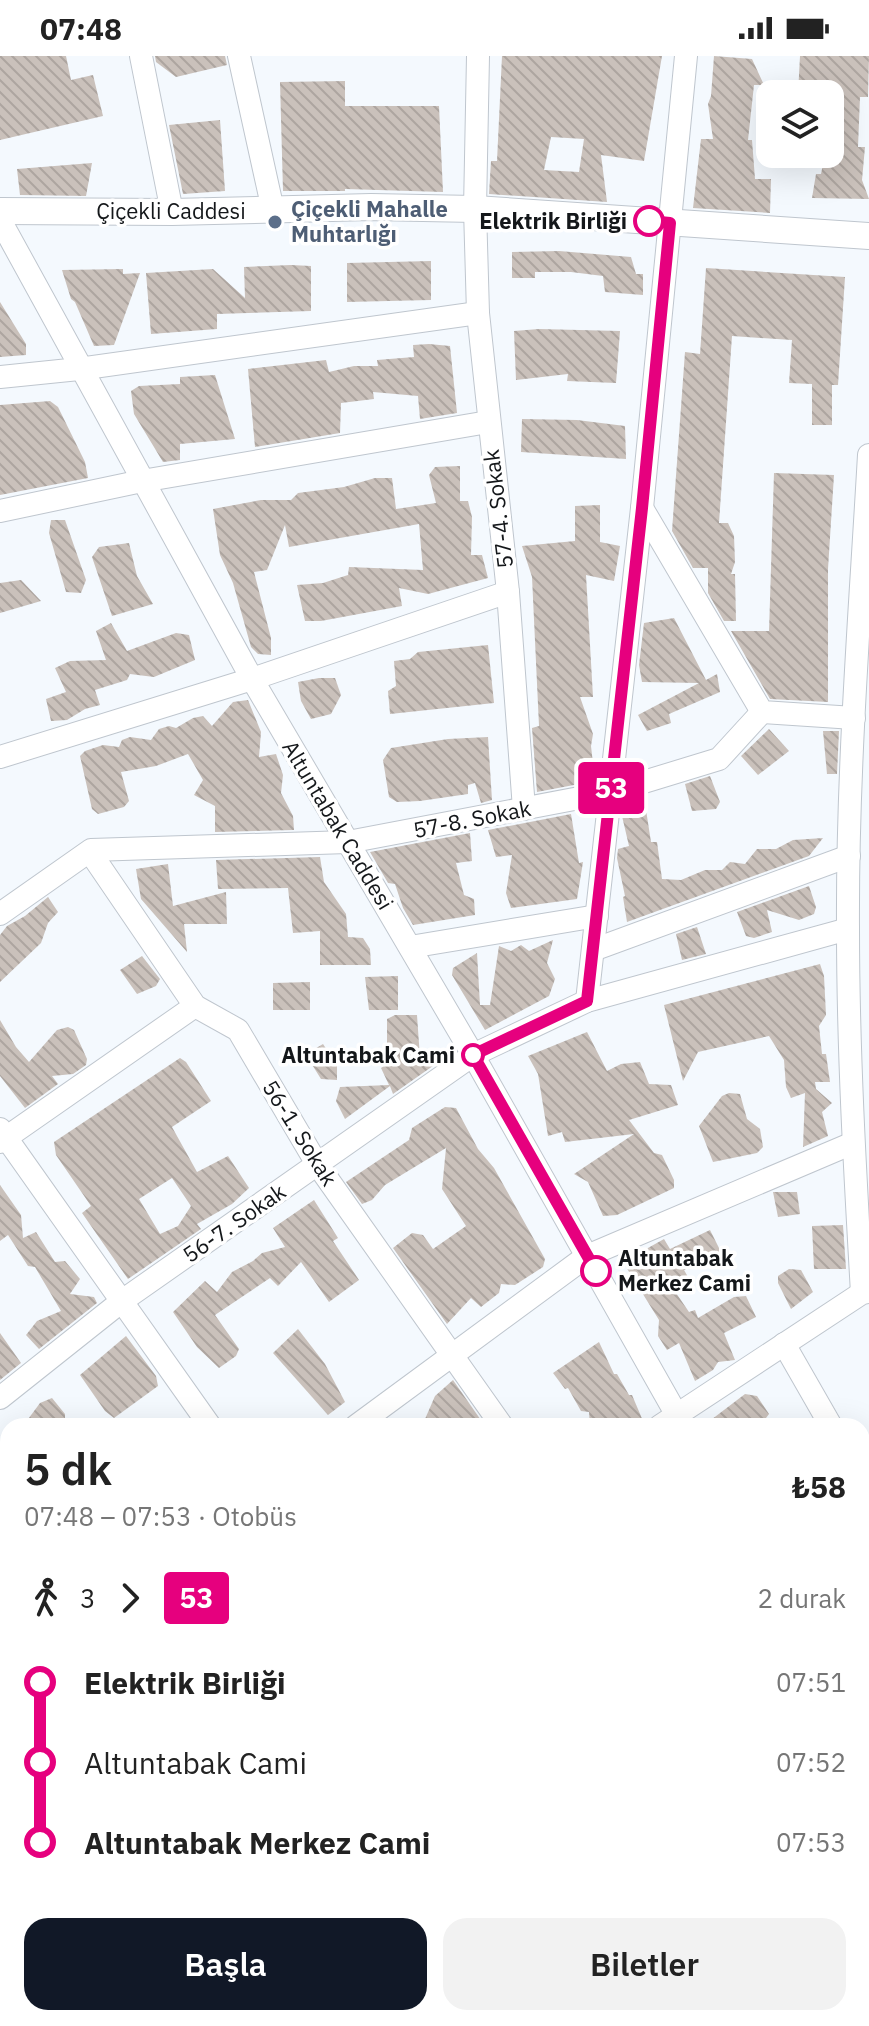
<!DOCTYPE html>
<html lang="tr">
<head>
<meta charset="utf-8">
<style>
  :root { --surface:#fff; --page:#f2f2f2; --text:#222; --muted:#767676; --accent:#111827 }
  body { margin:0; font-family:"IBM Plex Sans",sans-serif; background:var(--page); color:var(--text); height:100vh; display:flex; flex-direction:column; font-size:30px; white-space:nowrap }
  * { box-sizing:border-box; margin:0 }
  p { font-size:26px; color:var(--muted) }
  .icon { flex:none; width:44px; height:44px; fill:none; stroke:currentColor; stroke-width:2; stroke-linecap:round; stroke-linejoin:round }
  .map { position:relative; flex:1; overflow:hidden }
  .panel { position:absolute; left:0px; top:1362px; width:870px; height:608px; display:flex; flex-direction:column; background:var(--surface); border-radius:24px 24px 0 0; box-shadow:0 8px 32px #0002 }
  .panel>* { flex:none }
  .badge { padding:0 16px; border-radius:6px; font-size:28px; line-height:52px }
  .buttons { position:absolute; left:756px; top:24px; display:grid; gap:16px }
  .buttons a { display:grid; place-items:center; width:88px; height:88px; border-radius:16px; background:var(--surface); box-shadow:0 8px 32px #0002; font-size:40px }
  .map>.badge { position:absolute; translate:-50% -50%; box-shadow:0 0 0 4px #fff }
  .legs { display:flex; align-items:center; gap:12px; height:88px; padding:0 24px; font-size:26px }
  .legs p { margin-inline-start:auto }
  .summary { display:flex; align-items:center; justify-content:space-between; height:136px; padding:0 24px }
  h1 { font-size:44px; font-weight:600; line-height:60px }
  .button { display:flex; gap:16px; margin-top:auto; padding:16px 24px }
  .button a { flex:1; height:92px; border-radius:24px; background:var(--accent); color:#fff; font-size:32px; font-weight:600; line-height:92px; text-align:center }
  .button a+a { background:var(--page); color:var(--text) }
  ul { padding:0 24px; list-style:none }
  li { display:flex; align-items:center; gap:28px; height:80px; font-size:30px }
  li i { display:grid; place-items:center; width:12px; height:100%; margin:0 10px; background:currentColor }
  li i::after { content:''; width:20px; height:20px; margin:-10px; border:6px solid; border-radius:50%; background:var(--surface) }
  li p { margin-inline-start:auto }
  li:first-child i { background:linear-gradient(#0000 50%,currentColor 0) }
  li:last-child i { background:linear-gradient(currentColor 50%,#0000 0) }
  .status { display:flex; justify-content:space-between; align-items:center; height:56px; padding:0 40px; background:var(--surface); direction:ltr }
  .status svg { height:22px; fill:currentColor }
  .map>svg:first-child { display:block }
  .building { fill:url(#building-back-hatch); fill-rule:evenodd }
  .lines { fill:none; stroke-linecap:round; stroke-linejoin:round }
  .minor-casing { stroke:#bfc6ce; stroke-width:24 }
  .tertiary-casing { stroke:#bfc6ce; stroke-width:28 }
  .secondary-casing { stroke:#bfc6ce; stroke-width:32 }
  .minor { stroke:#fff; stroke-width:22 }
  .tertiary { stroke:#fff; stroke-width:26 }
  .secondary { stroke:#fff; stroke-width:30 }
  .line-1-casing { stroke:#fff; stroke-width:18 }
  .line-1 { stroke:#e6007e; stroke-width:12 }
  .stop-1-dot { fill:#fff; stroke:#e6007e; stroke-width:4 }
  .service-dot { fill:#5c6f8a; stroke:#fff; stroke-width:3 }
  .labels { text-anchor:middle; stroke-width:7; stroke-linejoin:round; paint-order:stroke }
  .service-label { font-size:22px; font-weight:bold; fill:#4e5e75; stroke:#fff; text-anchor:start }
  .street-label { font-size:22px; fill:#14171a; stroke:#fff }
  .stop-label { font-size:22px; font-weight:bold; fill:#14171a; stroke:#fff; text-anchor:end }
</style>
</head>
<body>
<div class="status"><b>07:48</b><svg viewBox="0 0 49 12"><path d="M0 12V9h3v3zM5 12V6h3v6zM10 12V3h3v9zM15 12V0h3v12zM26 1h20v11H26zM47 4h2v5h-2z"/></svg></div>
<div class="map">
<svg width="869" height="1970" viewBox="0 0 869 1970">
  <defs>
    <pattern id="building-back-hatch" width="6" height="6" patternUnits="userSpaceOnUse" patternTransform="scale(2)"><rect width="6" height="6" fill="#cac1bb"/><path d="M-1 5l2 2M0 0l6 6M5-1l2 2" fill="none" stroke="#ada5a0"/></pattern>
  </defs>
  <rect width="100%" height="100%" fill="#f4f9fe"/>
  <g class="building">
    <polygon points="0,0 66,0 71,24 93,19 103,60 0,84"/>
    <polygon points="155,0 225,0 227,9 176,21 156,6"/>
    <path d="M502,0H662L644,105L601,99L607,146L489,138L491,105H497ZM551,81L584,83L579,116L544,114Z"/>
    <polygon points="714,0 752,3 764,29 754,29 748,84 752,84 755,123 771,123 770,157 693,152 701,83 713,83 708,48 711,40"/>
    <polygon points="800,0 869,0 868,41 860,41 858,91 865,91 862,124 869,143 812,142 816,118 821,118 825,98 830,98 830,38 798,38"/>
    <polygon points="345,25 345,50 439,50 443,136 345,133 345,135 283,135 280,26"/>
    <polygon points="220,64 225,135 183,138 169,69"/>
    <polygon points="92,107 86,140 20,139 17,113"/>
    <polygon points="559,195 631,201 636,218 643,218 643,239 605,236 603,220 571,216 535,216 535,222 512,222 512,196"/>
    <polygon points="431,205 431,244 347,246 347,207"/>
    <polygon points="291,209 311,210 311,255 217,258 217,273 151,278 146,217 213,213 245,242 244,211"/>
    <polygon points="706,212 845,221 838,329 832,329 832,369 812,369 812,328 789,327 792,284 732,280 719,467 728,467 734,480 735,506 731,518 735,518 736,565 724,565 708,537 708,512 693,512 672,475 685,296 700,298"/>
    <polygon points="123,213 123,218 140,217 114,289 94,290 75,246 71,243 62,214"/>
    <polygon points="0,246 26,288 26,299 0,301"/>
    <polygon points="539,273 620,275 616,327 567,325 568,318 516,324 514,275"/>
    <polygon points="429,288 450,290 457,357 420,363 418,340 373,336 374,343 341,347 340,377 255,391 248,313 326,304 329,316 354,310 378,310 377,304 414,301 413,289"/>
    <polygon points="215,319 235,383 180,388 180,404 163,406 134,358 131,335 139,330 180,328 180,321"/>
    <polygon points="50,345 58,351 85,406 88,422 0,439 0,349"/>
    <polygon points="522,363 577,364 625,370 626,403 521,396"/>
    <polygon points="460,410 460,445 468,445 472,461 471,499 482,499 488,522 428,538 399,532 402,550 321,565 305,565 297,529 323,527 348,519 349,511 423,514 419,468 289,491 285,469 267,514 254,516 271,582 271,599 258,598 251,591 233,527 220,499 213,453 261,444 291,444 298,437 344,431 375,422 392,422 396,453 436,447 429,419 435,411"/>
    <polygon points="774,417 834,419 828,513 828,646 770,643 731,575 769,575"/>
    <polygon points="600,449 600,486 620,490 614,525 586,519 593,641 580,641 593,678 591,690 595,725 537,736 532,672 539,670 532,521 522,490 575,485 575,450"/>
    <polygon points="51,464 65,464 86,524 81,537 66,536 49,477"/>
    <polygon points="129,487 137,520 153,548 112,560 92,501 99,491"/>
    <polygon points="21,524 41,545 0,557 0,527"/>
    <polygon points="674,562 706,624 717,618 720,636 669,658 671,667 647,675 638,659 699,627 642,626 639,609 644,567"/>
    <polygon points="111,567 127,595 176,577 189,579 195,604 154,621 130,618 127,624 95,634 100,649 85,653 67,664 51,665 46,643 66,636 55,612 70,605 106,604 96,575"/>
    <polygon points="488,589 494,647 390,658 388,635 396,630 394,605 410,603 418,596"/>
    <polygon points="319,622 335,622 341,639 331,658 311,663 301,645 298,626"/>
    <polygon points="248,644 261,676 259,701 276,698 283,719 281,737 293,760 294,774 215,776 215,750 194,739 203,724 188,698 156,710 121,716 129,745 124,751 98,758 92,753 80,700 85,695 103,689 119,691 122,684 130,681 151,684 159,673 169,670 176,672 193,662 203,660 212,670 233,646"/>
    <polygon points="769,673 789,695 758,719 741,700"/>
    <polygon points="823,675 839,675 837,718 827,718"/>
    <polygon points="488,681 492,744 481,747 475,727 468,729 468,738 420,745 397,746 389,741 383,704 391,692 448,683"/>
    <polygon points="710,720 720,746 716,753 692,755 685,728"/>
    <polygon points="644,741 651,786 657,786 662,823 681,824 705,814 722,814 730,806 745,808 757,793 776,793 793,784 823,782 809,800 627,866 623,841 625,840 617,802 618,793 629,790 622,760 623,748"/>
    <polygon points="571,758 579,807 583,806 577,843 511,852 506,837 512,799 496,801 488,774"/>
    <polygon points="470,777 472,805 456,807 464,839 474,843 475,859 413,869 403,852 395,828 388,827 370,796"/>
    <polygon points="320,801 324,826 346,858 348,881 363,882 370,893 371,909 320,909 320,875 293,877 288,832 218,833 216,804"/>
    <polygon points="168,808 173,850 226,836 227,868 184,868 187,896 141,843 136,813"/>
    <polygon points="809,830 816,851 814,858 799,864 767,854 772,876 754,882 746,880 737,856"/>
    <polygon points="48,841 58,856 48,867 41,887 0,926 0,879 7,870 25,860"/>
    <polygon points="697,871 706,898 682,904 676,878"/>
    <polygon points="553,884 547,907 555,923 549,940 485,974 452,919 453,912 477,897 480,949 490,949 499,890 511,895 521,889 529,895"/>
    <polygon points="142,900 160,923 156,930 137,938 120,914"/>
    <polygon points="820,908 824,920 826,959 819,970 822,998 826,998 830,1026 815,1026 816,1033 832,1047 822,1056 828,1080 803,1091 805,1037 791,1042 786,1031 784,1004 769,980 698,996 683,1025 664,949"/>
    <polygon points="398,920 398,954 369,954 365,921"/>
    <polygon points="310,926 310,954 273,954 273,927"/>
    <polygon points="395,959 417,959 420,1002 438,1002 440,1005 393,1038 390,1030 345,1063 336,1045 340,1031 389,1029 381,1012 387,1008 387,963"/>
    <polygon points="0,964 16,991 29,1006 57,974 68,971 74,974 87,1003 86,1009 73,1018 52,1020 58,1028 25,1052 0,1020"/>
    <polygon points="587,976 607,1015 621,1008 640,1006 649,1028 671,1029 678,1049 629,1064 654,1097 662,1099 674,1124 674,1132 617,1159 603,1160 588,1126 574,1118 634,1078 565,1086 562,1076 548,1080 538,1018 528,1000"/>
    <polygon points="323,988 337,1009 337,1024 321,1023 311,1007 308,997"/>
    <path d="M180,1002L186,1006L211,1045L172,1071L197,1116L228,1100L249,1132L232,1148L197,1168L201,1173L128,1223L82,1157L91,1150L56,1099L54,1086ZM172,1122L191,1150L178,1170L160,1178L139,1143Z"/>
    <polygon points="729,1037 740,1038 747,1063 760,1073 763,1091 757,1097 713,1106 699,1070 722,1040"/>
    <polygon points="445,1051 456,1052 478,1093 494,1112 545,1203 543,1211 515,1229 501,1228 499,1237 481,1251 471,1242 447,1268 393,1192 412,1177 423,1179 433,1193 466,1170 442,1133 446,1092 385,1129 372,1144 362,1148 346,1126 409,1084 412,1072"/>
    <polygon points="0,1129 21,1159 23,1182 36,1176 55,1206 65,1205 80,1223 70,1238 94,1241 97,1247 39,1293 26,1279 37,1265 61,1255 35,1211 28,1210 8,1179 0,1185"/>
    <polygon points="773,1136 797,1136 800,1158 778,1161"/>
    <polygon points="314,1144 338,1182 333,1185 359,1224 329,1246 301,1206 278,1230 270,1222 215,1259 239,1293 236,1300 219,1312 197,1291 173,1256 205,1225 217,1236 232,1216 253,1205 262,1197 285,1191 273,1172"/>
    <polygon points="843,1169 846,1213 814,1213 812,1170"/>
    <polygon points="710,1174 721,1196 684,1214 688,1221 672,1231 689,1256 695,1254 698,1262 734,1241 746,1240 756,1261 724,1277 735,1304 718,1306 713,1314 695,1325 679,1287 667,1294 658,1280 659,1264 623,1206 664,1183 670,1193"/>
    <polygon points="789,1213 801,1214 813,1236 791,1253 778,1227 778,1220"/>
    <polygon points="298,1273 325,1308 345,1346 328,1359 273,1297"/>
    <polygon points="0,1277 21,1307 0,1324"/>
    <polygon points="126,1280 156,1320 158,1330 114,1362 105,1355 80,1319"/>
    <polygon points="599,1286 614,1318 617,1318 629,1339 632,1339 643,1365 635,1370 590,1370 589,1356 581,1355 568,1332 565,1333 553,1317"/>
    <polygon points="453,1324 485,1370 422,1370 435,1340"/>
    <polygon points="745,1338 757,1340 769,1358 760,1370 703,1370"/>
    <polygon points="52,1342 65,1358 65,1366 59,1370 23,1370 40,1347"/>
  </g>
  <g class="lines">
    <defs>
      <g id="minor">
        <polyline points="141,0 172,156"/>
        <polyline points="239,0 273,154"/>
        <polyline points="478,0 475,153 478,257 508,536 524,753"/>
        <polyline points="0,164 252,623 473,999 683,1370"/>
        <polyline points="0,321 79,313 478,257"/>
        <polyline points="642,452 762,656 854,662"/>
        <polyline points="0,455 142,425 488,366"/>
        <polyline points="0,701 252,623 508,536"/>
        <polyline points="90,796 195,950 238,974 317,1108 502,1370"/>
        <polyline points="0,858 91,794 348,786 611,736 719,703 762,656"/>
        <polyline points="410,891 597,860"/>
        <polyline points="593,894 849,800"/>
        <polyline points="587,945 642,452 686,0"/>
        <polyline points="0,1073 210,1370"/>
        <polyline points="0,1086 195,950"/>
        <path d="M862,1237C855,1116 848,994 848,873C847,715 860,557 869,399"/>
        <polyline points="784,1288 831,1370"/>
        <polyline points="0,1342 122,1245 473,999 587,945 848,873"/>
        <polyline points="356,1370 587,1200 853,1087"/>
        <polyline points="660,1370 862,1237 869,1236"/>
        <polyline points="862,1424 869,1436"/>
        <polyline points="0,1630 8,1624"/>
        <polyline points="0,1647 8,1657"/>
        <polyline points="862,1676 869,1688"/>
        <polyline points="0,1861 8,1855"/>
        <polyline points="236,1962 241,1970 252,1962"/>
      </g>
      <polyline id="tertiary" points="0,155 172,156 371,151 475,153 869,180"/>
      <g id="secondary">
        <polyline points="862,1828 869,1824"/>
        <polyline points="862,1871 869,1867"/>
        <polyline points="626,1970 640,1962"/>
        <polyline points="688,1970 702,1962"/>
      </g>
    </defs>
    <use href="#minor" class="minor-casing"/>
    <use href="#tertiary" class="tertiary-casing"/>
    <use href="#secondary" class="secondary-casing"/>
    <use href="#minor" class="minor"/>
    <use href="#tertiary" class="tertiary"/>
    <use href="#secondary" class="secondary"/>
  </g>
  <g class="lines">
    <defs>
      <polyline id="line-1" points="596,1215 473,999 587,945 642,452 670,167 649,165"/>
    </defs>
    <use href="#line-1" class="line-1-casing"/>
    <use href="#line-1" class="line-1"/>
  </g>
  <g class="stop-1-dot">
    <circle cx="649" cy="165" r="14"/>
    <circle cx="473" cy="999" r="10"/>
    <circle cx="596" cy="1215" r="14"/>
  </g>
  <circle class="service-dot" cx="275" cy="166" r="8"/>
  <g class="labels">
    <g class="service-label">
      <text x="291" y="161">Çiçekli Mahalle<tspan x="291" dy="25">Muhtarlığı</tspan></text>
    </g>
    <g class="street-label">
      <text x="171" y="163">Çiçekli Caddesi</text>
      <text transform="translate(498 453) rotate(-97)" y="8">57-4. Sokak</text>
      <text transform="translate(472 763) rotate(-11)" y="8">57-8. Sokak</text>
      <text transform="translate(338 769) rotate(59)" y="8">Altuntabak Caddesi</text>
      <text transform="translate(300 1077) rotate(58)" y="8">56-1. Sokak</text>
      <text transform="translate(234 1167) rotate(-35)" y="8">56-7. Sokak</text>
    </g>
    <g class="stop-label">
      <text x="627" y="173">Elektrik Birliği</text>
      <text x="455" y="1007">Altuntabak Cami</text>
      <text x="618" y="1210" text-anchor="start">Altuntabak<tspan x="618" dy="25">Merkez Cami</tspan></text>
    </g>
  </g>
</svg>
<div class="buttons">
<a><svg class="icon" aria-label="layers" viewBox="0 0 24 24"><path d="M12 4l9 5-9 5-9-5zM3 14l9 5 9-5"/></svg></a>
</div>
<b class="badge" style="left:611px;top:732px;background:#e6007e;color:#fff">53</b>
<section class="panel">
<div class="summary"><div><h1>5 dk</h1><p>07:48 – 07:53 · Otobüs</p></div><b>₺58</b></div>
<div class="legs"><svg class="icon" aria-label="walk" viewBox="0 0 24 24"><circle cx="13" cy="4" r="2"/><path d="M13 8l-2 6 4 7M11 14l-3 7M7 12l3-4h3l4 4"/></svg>3<svg class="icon" aria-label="forward" viewBox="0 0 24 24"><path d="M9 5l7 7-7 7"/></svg><b class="badge" style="background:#e6007e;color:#fff">53</b><p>2 durak</p></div>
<ul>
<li><i style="color:#e6007e"></i><b>Elektrik Birliği</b><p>07:51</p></li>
<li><i style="color:#e6007e"></i><span>Altuntabak Cami</span><p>07:52</p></li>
<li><i style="color:#e6007e"></i><b>Altuntabak Merkez Cami</b><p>07:53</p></li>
</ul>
<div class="button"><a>Başla</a><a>Biletler</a></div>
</section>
</div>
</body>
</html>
